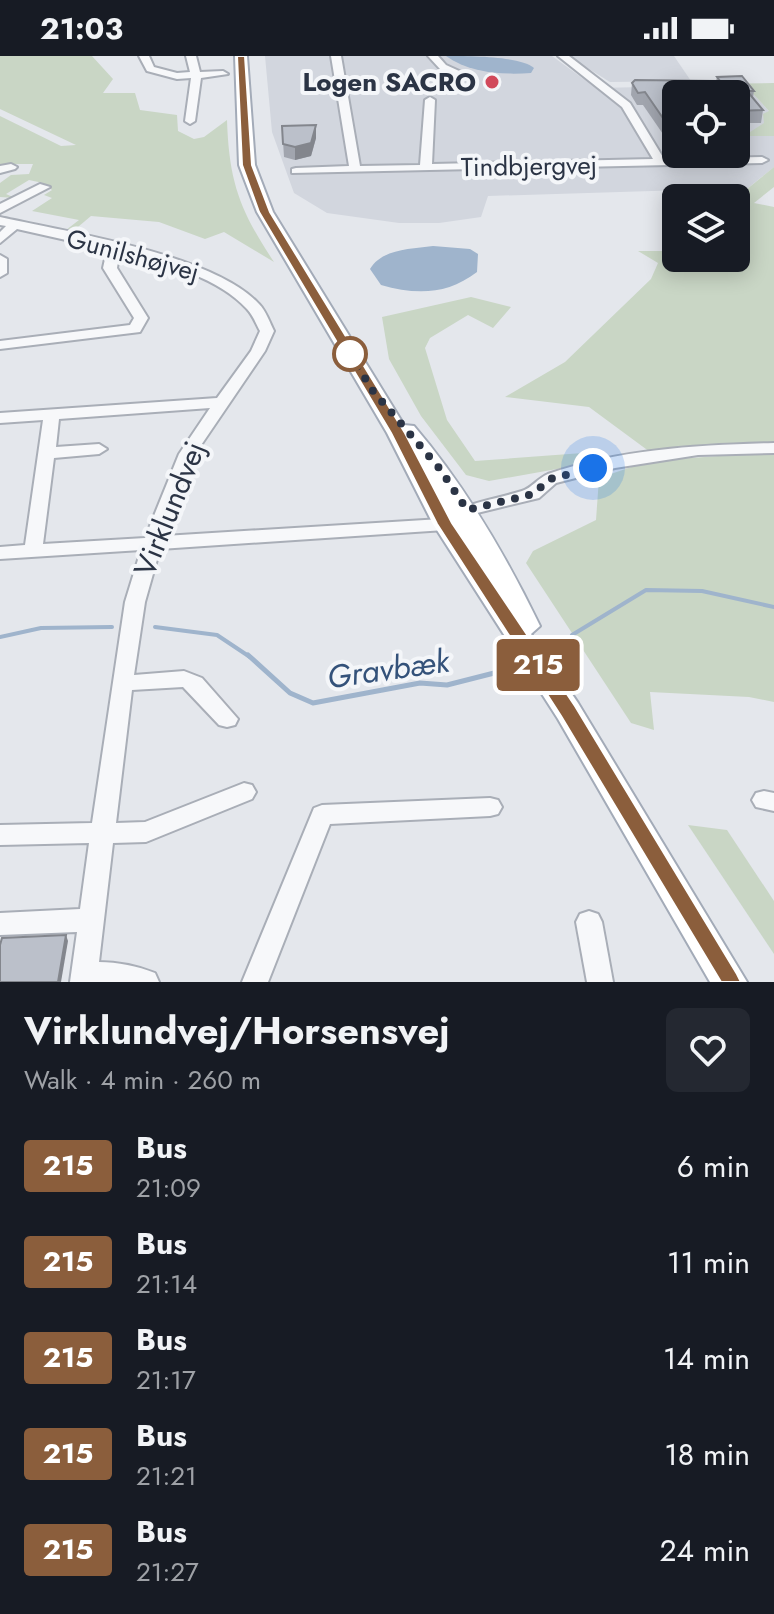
<!DOCTYPE html>
<html lang="en">
<head>
<meta charset="utf-8">
<style>
  :root { --surface:#171b24; --page:#242831; --text:#f1f3f6; --muted:#9ea1a6 }
  body { margin:0; font-family:Jost,sans-serif; background:var(--page); color:var(--text); height:100vh; display:flex; flex-direction:column; font-size:30px; white-space:nowrap }
  * { box-sizing:border-box; margin:0 }
  p { font-size:26px; color:var(--muted) }
  .icon { flex:none; width:44px; height:44px; fill:none; stroke:currentColor; stroke-width:2; stroke-linecap:round; stroke-linejoin:round }
  .map { position:relative; height:926px; overflow:hidden }
  .details { display:flex; flex-direction:column; background:var(--surface); flex:1 }
  .details>* { flex:none }
  .badge { padding:0 16px; border-radius:6px; font-size:28px; line-height:52px }
  .controls { position:absolute; left:662px; top:24px; display:grid; gap:16px }
  .controls a { display:grid; place-items:center; width:88px; height:88px; border-radius:12px; background:var(--surface); box-shadow:0 4px 20px #0003; font-size:40px }
  .you { position:absolute; width:40px; height:40px; margin:-20px; border:6px solid #fff; border-radius:50%; background:#1a73e8; box-shadow:0 0 0 12px #1a73e833 }
  .map>.badge { position:absolute; translate:-50% -50%; box-shadow:0 0 0 4px #fff }
  .round { display:grid; place-items:center; flex:none; width:84px; height:84px; border-radius:12px; background:var(--page) }
  .head { display:flex; align-items:center; justify-content:space-between; height:136px; padding:0 24px }
  h1 { font-size:38px; font-weight:700; line-height:60px }
  ul { padding:0; list-style:none }
  li { display:flex; align-items:center; gap:24px; height:96px; padding:0 24px }
  li div { flex:1 }
  li b { display:block; font-size:30px }
  li em { font-style:normal }
  li .badge { min-width:88px; font-weight:700; text-align:center }
  .status { display:flex; justify-content:space-between; align-items:center; height:56px; padding:0 40px; background:var(--surface); direction:ltr }
  .status svg { height:22px; fill:currentColor }
  .map>svg:first-child { display:block }
  .built { fill:#d2d6de; fill-rule:evenodd }
  .green { fill:#c9d6c5 }
  .water { fill:#9fb4cc }
  .lines { fill:none; stroke-linecap:round; stroke-linejoin:round }
  .stream-far1 { stroke:#9fb4cc; stroke-width:4 }
  .stream { stroke:#9fb4cc; stroke-width:5 }
  .minor-casing { stroke:#a9aeb7; stroke-width:4 }
  .major-casing { stroke:#a3abb8; stroke-width:4 }
  .minor { fill:#f7f8fa; fill-rule:evenodd }
  .major { fill:#fff; fill-rule:evenodd }
  .wall { fill:#a1a5ae }
  .shaded-wall { fill:#83868d }
  .building { fill:#bbc0ca; stroke:#83868d; stroke-width:2 }
  .line { fill:#8b5e3c; stroke:#fff; stroke-width:2 }
  .walk { stroke:#2b3445; stroke-width:8; stroke-dasharray:0 14.4 }
  .poi-dot { fill:#d1495b; stroke:#f4f6f9; stroke-width:3 }
  .stop-dot { fill:#fff; stroke:#8b5e3c; stroke-width:4 }
  .labels { text-anchor:middle; stroke-width:8; stroke-linejoin:round; paint-order:stroke }
  .far-poi-label { font-size:26px; font-weight:bold; fill:#2b3445; stroke:#f4f6f9; text-anchor:end }
  .far-street-label { font-size:26px; fill:#2b3445; stroke:#f4f6f9 }
  .street-label { font-size:30px; fill:#2b3445; stroke:#f4f6f9 }
  .water-label { font-size:32px; font-style:italic; fill:#34527a; stroke:#f4f6f9 }
</style>
</head>
<body>
<div class="status"><b>21:03</b><svg viewBox="0 0 49 12"><path d="M0 12V9h3v3zM5 12V6h3v6zM10 12V3h3v9zM15 12V0h3v12zM26 1h20v11H26zM47 4h2v5h-2z"/></svg></div>
<div class="map">
<svg width="774" height="926" viewBox="0 0 774 926">
  <rect width="100%" height="100%" fill="#e4e7ec"/>
  <g class="built">
    <path d="M265,0H552L596,32L745,29L769,55L765,67L746,80H774V111L748,132L488,140L481,161L439,167H399L327,157L294,137L272,76ZM676,38H736V98H676Z"/>
    <polygon points="568,0 674,0 691,25 610,26"/>
  </g>
  <g class="green">
    <path d="M0,0H92L113,23L103,37H135L140,54L177,59L178,75L194,83L204,81L227,64C229,126 240,155 274,206L224,176L205,183L159,166L91,160L72,176L66,174L79,164L32,155L52,142L44,139L52,134L43,127L29,124L6,138L15,142L0,141V127L11,119L29,118L33,108H0V60L61,90L76,89L0,53Z"/>
    <polygon points="774,27 774,80 744,80 764,67 763,58 769,55 745,29 696,28"/>
    <polygon points="774,111 774,131 754,147 774,151 774,386 650,396 589,351 505,341 565,306 651,223 658,207 638,195 676,195 676,202 736,202 736,142"/>
    <polygon points="471,241 511,251 493,272 468,259 430,282 425,292 447,364 475,405 596,396 596,406 489,425 466,419 421,360 389,303 382,261"/>
    <polygon points="774,396 774,646 749,641 650,636 654,674 631,667 526,507 533,495 596,464 599,422 649,405"/>
    <polygon points="688,769 727,774 774,845 774,898"/>
  </g>
  <g class="water">
    <path d="M446,0C469,0 520,0 534,12L531,17C502,19 470,17 446,0Z"/>
    <path d="M433,190L470,193L478,198L477,216C447,239 416,239 381,229L370,213C382,193 410,193 433,190Z"/>
  </g>
  <g class="lines">
    <g class="stream-far1">
      <polyline points="155,571 217,579 250,601"/>
      <polyline points="572,579 646,534 702,535 774,551"/>
      <polyline points="0,581 41,572 112,571"/>
    </g>
    <polyline class="stream" points="248,599 290,637 313,647 420,627 447,629 506,614"/>
    <defs>
      <g id="minor">
        <polygon points="139,0 149,0 154,11 177,17 190,16 186,0 196,0 200,16 223,15 228,18 201,22 195,65 190,68 185,65 191,22 177,23 147,15"/>
        <polygon points="331,0 341,0 360,110 420,109 425,44 430,41 435,44 432,108 653,103 622,51 558,0 569,0 630,47 664,103 762,101 768,104 762,107 292,117 292,113 296,112 349,110"/>
        <polygon points="428,0 438,0 446,9 468,19 463,22 440,13"/>
        <polygon points="11,108 17,111 15,113 0,117 0,110"/>
        <polygon points="40,128 50,131 0,157 0,148"/>
        <path d="M0,161C67,176 213,198 259,248C266,255 270,267 274,275L265,295L195,398L164,480L441,463C467,446 493,444 522,435C532,432 538,422 548,418C619,393 699,389 774,387V397L698,399L615,412L556,427L539,442L473,458L445,474L160,493L145,546L134,619L184,615L202,622L238,663L235,669L227,671L219,669L183,631L132,634L116,767L145,766L244,727L252,729L256,736L252,743L146,786L113,787L99,906C118,906 137,910 155,917L159,926H70L77,876L0,879V857L80,853L89,787L0,789V769L92,767L125,546L141,494L0,503V491L25,489L43,364L0,367V357L217,342L251,295L260,275C256,268 253,259 247,253C219,222 167,208 128,198L118,205L117,212L148,262L140,276L0,293V285L130,269L134,262L103,212L105,203L115,195L17,173L0,187V176L6,170L0,169ZM210,352L179,398L145,482L43,488L54,402L99,398L107,393L99,388L56,391L59,363Z"/>
        <polygon points="0,199 7,203 7,217 0,221"/>
        <polygon points="764,735 774,737 774,755 756,751 752,744 756,737"/>
        <polygon points="490,742 498,744 502,751 498,758 490,760 330,768 268,926 242,926 314,752 322,749"/>
        <polygon points="589,855 598,858 602,866 613,926 587,926 576,866 580,858"/>
      </g>
      <path id="major" d="M235,0H247L255,109L273,156L404,369L414,370C466,431 505,498 540,570L531,578L578,647L747,926H710L558,663L433,468L387,377L257,156L239,109Z"/>
    </defs>
    <use href="#minor" class="minor-casing"/>
    <use href="#major" class="major-casing"/>
    <use href="#minor" class="minor"/>
    <use href="#major" class="major"/>
  </g>
  <g class="wall">
    <polygon points="717,21 754,35 753,41 763,54 761,67 736,67 736,38 676,38 676,97 643,49 637,49 631,39 632,27 716,25"/>
    <polygon points="316,69 316,82 311,100 295,104 284,101 282,70"/>
  </g>
  <g class="shaded-wall">
    <polygon points="316,69 316,82 311,100 295,104 295,91"/>
    <polygon points="66,879 68,885 61,926 58,926"/>
  </g>
  <g class="building">
    <polygon points="742,20 754,35 747,35 763,54 736,55 736,38 676,38 676,81 645,36 638,37 632,27 635,24 720,25 717,21"/>
    <polygon points="316,69 311,87 295,91 283,88 282,70"/>
    <polygon points="66,879 58,926 0,926 0,889 2,882"/>
  </g>
  <polygon class="line" points="237,0 245,0 252,109 270,156 405,377 452,467 575,650 737,918 741,926 721,926 561,660 437,468 391,377 259,156 242,109"/>
  <g class="lines">
    <polyline class="walk" points="350,298 373,335 440,413 467,454 533,438 550,423 593,412"/>
  </g>
  <circle class="poi-dot" cx="492" cy="26" r="8"/>
  <circle class="stop-dot" cx="350" cy="298" r="16"/>
  <g class="labels">
    <g class="far-poi-label">
      <text x="476" y="35">Logen SACRO</text>
    </g>
    <g class="far-street-label">
      <text transform="translate(529 110) rotate(-1)" y="9">Tindbjergvej</text>
      <text transform="translate(133 199) rotate(15)" y="9">Gunilshøjvej</text>
    </g>
    <g class="street-label">
      <text transform="translate(170 453) rotate(-68)" y="10">Virklundvej</text>
    </g>
    <g class="water-label">
      <text transform="translate(388 613) rotate(-8)" y="11">Gravbæk</text>
    </g>
  </g>
</svg>
<div class="controls">
<a><svg class="icon" aria-label="locate" viewBox="0 0 24 24"><circle cx="12" cy="12" r="6"/><path d="M12 2v4M12 18v4M2 12h4M18 12h4"/></svg></a>
<a><svg class="icon" aria-label="layers" viewBox="0 0 24 24"><path d="M12 4l9 5-9 5-9-5zM3 14l9 5 9-5"/></svg></a>
</div>
<div class="you" style="left:593px;top:412px"></div>
<b class="badge" style="left:538px;top:609px;background:#8b5e3c;color:#fff">215</b>
</div>
<section class="details">
<div class="head"><div><h1>Virklundvej/Horsensvej</h1><p>Walk · 4 min · 260 m</p></div><a class="round"><svg class="icon" aria-label="heart" viewBox="0 0 24 24"><path d="M12 20l-8-8c-3-5 5-10 8-4 3-6 11-1 8 4z"/></svg></a></div>
<ul>
<li><span class="badge" style="background:#8b5e3c;color:#fff">215</span><div><b>Bus</b><p>21:09</p></div><em>6 min</em></li>
<li><span class="badge" style="background:#8b5e3c;color:#fff">215</span><div><b>Bus</b><p>21:14</p></div><em>11 min</em></li>
<li><span class="badge" style="background:#8b5e3c;color:#fff">215</span><div><b>Bus</b><p>21:17</p></div><em>14 min</em></li>
<li><span class="badge" style="background:#8b5e3c;color:#fff">215</span><div><b>Bus</b><p>21:21</p></div><em>18 min</em></li>
<li><span class="badge" style="background:#8b5e3c;color:#fff">215</span><div><b>Bus</b><p>21:27</p></div><em>24 min</em></li>
</ul>
</section>
</body>
</html>
